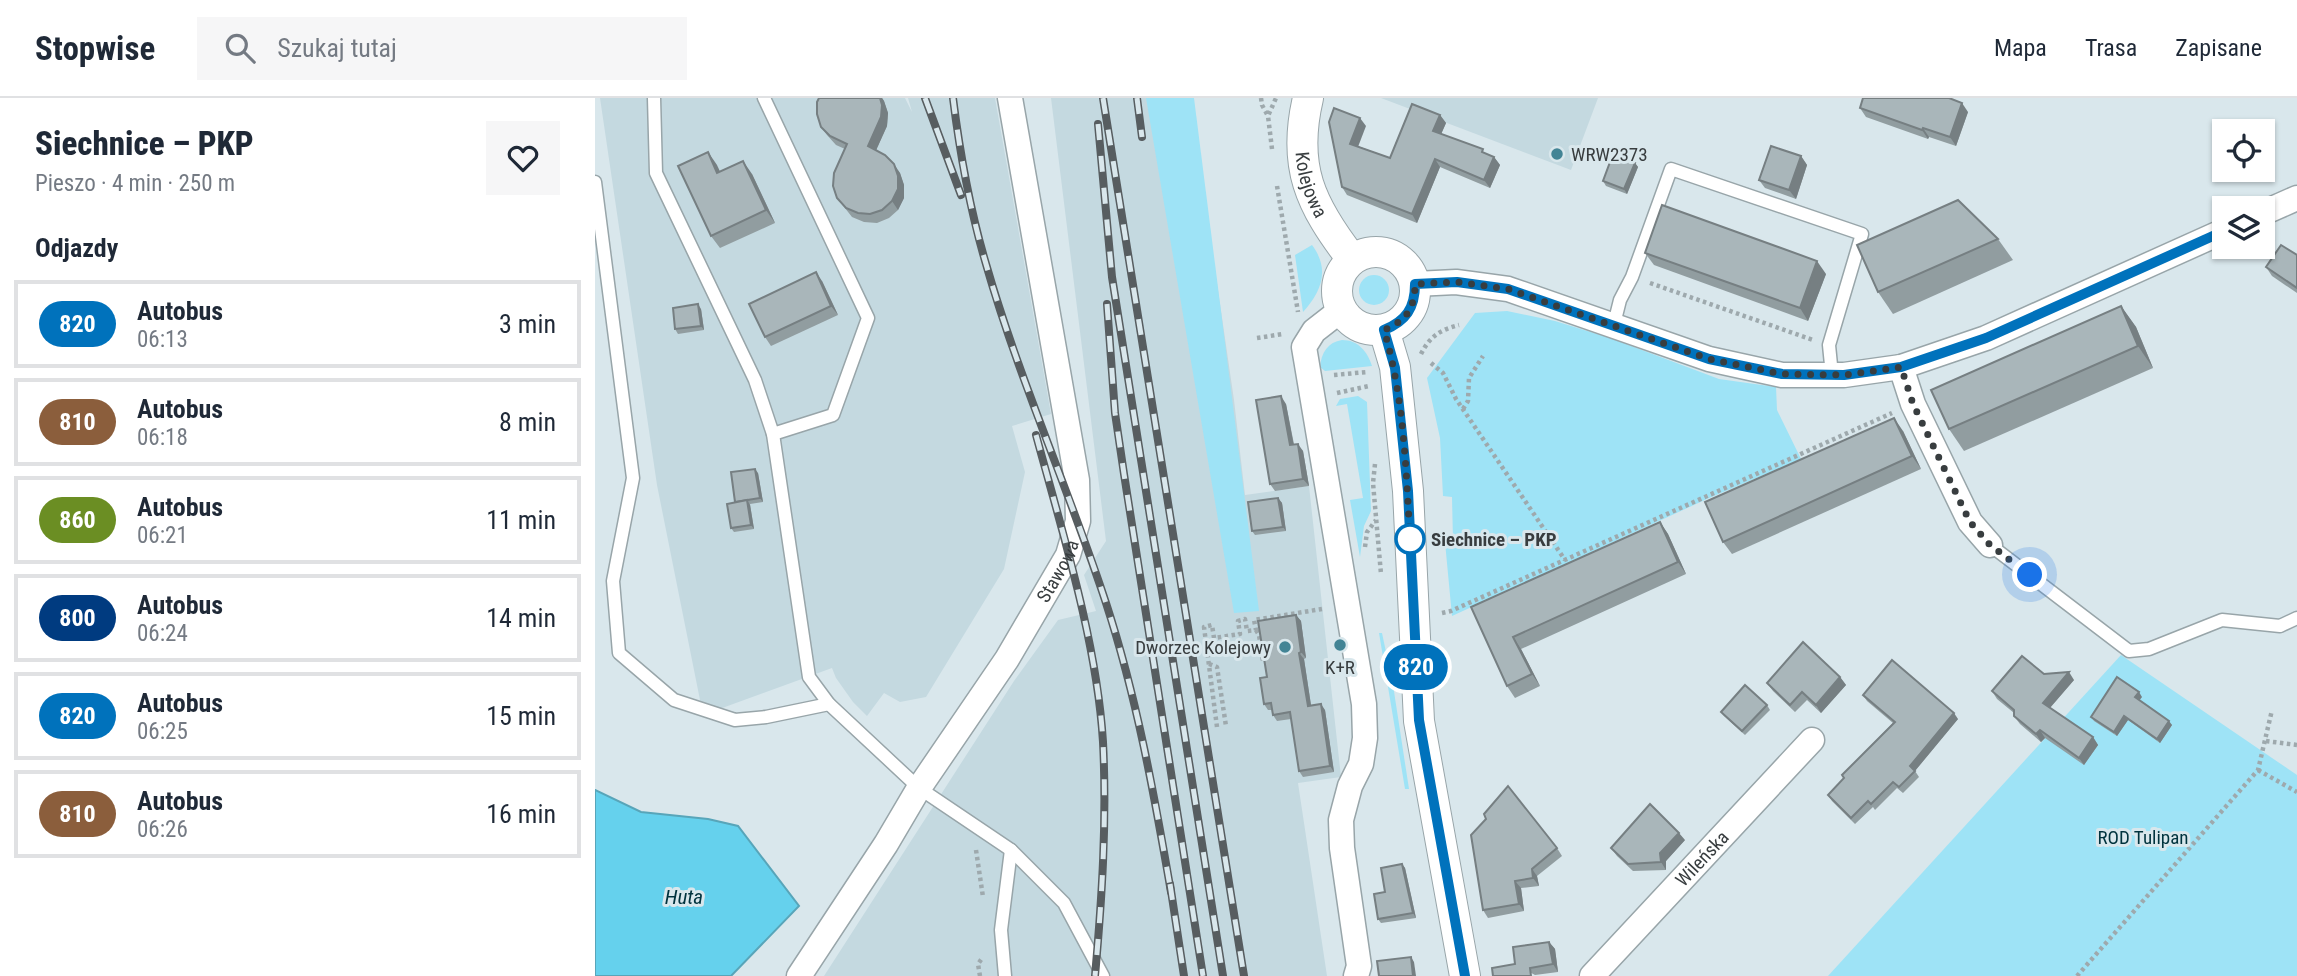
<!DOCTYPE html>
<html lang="pl">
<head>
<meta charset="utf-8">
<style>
  :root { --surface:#fff; --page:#f6f6f7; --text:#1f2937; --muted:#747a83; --line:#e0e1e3 }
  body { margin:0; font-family:"Roboto Condensed",sans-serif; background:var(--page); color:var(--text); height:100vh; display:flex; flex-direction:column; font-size:26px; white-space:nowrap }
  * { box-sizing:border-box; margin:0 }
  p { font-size:23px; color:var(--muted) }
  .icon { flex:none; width:38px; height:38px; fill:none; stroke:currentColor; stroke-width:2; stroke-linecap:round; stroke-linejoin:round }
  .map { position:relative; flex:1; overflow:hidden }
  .sheet { display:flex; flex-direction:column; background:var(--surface); width:595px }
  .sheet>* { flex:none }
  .badge { padding:0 14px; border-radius:23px; font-size:24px; line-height:46px }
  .fabs { position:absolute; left:1617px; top:21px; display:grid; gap:14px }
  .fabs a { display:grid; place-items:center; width:63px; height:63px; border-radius:0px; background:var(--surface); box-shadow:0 2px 5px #0004; font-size:35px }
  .you { position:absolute; width:35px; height:35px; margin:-18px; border:5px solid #fff; border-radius:50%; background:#1a73e8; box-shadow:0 0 0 10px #1a73e833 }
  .map>.badge { position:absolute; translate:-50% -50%; box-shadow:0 0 0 4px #fff }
  h2 { padding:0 35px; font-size:26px; line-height:63px }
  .round { display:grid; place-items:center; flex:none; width:74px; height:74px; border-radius:0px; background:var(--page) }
  .head { display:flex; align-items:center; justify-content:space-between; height:119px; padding:0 35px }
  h1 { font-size:33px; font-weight:800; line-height:52px }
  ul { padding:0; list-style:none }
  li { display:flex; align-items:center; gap:21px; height:88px; margin:0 14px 10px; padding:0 21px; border:4px solid var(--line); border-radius:0px }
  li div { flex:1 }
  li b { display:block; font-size:26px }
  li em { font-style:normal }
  li .badge { min-width:77px; font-weight:700; text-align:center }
  header { display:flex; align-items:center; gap:42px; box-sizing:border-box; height:98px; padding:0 35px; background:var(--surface); border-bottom:2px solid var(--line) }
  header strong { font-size:33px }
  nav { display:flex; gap:38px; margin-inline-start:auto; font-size:24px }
  .search { width:490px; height:63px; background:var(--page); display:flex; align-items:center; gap:18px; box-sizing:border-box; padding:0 24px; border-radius:0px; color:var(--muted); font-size:26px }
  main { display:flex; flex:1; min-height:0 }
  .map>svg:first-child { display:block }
  .built { fill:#c4d9e0 }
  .green { fill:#9ee3f6 }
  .water { fill:#65d1ed; stroke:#58a5b9; stroke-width:2 }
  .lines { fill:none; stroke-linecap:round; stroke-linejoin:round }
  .service-casing { stroke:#98a5a9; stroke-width:15 }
  .minor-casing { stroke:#98a5a9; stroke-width:27 }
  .tertiary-casing { stroke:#98a5a9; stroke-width:32 }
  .path { stroke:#9ea9ad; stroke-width:4.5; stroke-dasharray:3.5 3.5; stroke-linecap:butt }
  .service { stroke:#fff; stroke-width:12 }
  .minor { stroke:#fff; stroke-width:24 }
  .tertiary { stroke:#fff; stroke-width:30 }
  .rail-casing { stroke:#575d60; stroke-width:8 }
  .rail { stroke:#d9e7ec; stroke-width:5; stroke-dasharray:16; stroke-linecap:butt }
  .wall { fill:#919da0 }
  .shaded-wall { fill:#767f82 }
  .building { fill:#a9b6ba; stroke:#767f82; stroke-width:2 }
  .line-casing { stroke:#fff; stroke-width:16 }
  .line { stroke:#0072bc; stroke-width:10 }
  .walk { stroke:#383d3f; stroke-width:7; stroke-dasharray:0 12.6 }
  .poi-dot { fill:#428495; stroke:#d9e7ec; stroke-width:2.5 }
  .stop-dot { fill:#fff; stroke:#0072bc; stroke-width:3.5 }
  .labels { text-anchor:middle; stroke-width:6; stroke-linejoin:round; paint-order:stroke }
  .poi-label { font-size:19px; fill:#383d3f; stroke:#d9e7ec; text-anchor:start }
  .street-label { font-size:19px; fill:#383d3f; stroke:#d9e7ec }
  .stop-label { font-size:19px; font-weight:bold; fill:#383d3f; stroke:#d9e7ec; text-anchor:start }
  .park-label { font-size:19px; fill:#00333e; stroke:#d9e7ec }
  .water-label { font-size:21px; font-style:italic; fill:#00333e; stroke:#d9e7ec }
</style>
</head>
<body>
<header>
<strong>Stopwise</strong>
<div class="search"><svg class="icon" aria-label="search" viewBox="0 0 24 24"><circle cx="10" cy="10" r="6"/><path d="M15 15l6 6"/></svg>Szukaj tutaj</div>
<nav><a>Mapa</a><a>Trasa</a><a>Zapisane</a></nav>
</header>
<main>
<section class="sheet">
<div class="head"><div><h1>Siechnice – PKP</h1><p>Pieszo · 4 min · 250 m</p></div><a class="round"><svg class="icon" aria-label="heart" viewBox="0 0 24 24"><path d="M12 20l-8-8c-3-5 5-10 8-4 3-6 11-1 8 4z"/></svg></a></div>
<h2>Odjazdy</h2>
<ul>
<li><span class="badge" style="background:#0072bc;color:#fff">820</span><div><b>Autobus</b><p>06:13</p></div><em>3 min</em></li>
<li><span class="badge" style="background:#8b5e3c;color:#fff">810</span><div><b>Autobus</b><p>06:18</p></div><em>8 min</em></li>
<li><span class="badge" style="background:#6b8e23;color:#fff">860</span><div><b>Autobus</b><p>06:21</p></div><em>11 min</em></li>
<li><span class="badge" style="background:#003b80;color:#fff">800</span><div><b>Autobus</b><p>06:24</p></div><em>14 min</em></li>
<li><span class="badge" style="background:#0072bc;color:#fff">820</span><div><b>Autobus</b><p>06:25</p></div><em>15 min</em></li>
<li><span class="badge" style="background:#8b5e3c;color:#fff">810</span><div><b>Autobus</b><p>06:26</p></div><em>16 min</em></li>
</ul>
</section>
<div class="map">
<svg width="1702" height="878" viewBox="0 0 1702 878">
  <rect width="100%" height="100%" fill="#d9e7ec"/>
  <g class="built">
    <polygon points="5,0 310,0 317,14 313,0 400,0 456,316 417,328 430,374 409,471 331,599 305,604 289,595 272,618 258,604 241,580 237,570 108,617 62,387"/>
    <polygon points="456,0 595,0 639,302 650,397 714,388 746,679 703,685 732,878 229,878 419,583 463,522 501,513 489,477 511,443"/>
    <polygon points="786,0 1003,0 976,72"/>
  </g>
  <g class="green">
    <polygon points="551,0 599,0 664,513 639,515"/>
    <path d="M717,147C735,171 727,193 708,214L700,157Z"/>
    <circle cx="779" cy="192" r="15"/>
    <polygon points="912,213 960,223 1015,240 1124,281 1181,289 1182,312 1206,361 1112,401 857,518 850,444 858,443 857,399 848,398 845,340 832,280 880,215"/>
    <path d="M747,242C763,242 772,253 777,268L730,273L725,269C726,255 733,244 747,242Z"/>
    <polygon points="763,298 772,304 776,413 769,428 765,459 755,402 768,400 752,306 741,308 745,301"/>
    <polygon points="784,535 787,535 798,587 814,691 810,691"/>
    <polygon points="1526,557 1702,677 1702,878 1233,878"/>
  </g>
  <polygon class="water" points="0,692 46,714 113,721 143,728 204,808 136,878 0,878"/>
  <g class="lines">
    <defs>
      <g id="service">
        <polyline points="59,0 61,75 160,282 178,336 214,579 234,606 324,690 416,752 469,805 508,878"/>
        <polyline points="169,0 273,220 238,317 178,336"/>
        <polyline points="0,84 38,380 18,483 24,555 79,602 140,622 171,619 234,606"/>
        <polyline points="1019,226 1025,202 1037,179 1076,71 1267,136 1234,247 1237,277"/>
        <polyline points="1395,447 1534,553 1554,551 1627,522 1685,528 1702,520"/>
        <polyline points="410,878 406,832 416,752"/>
      </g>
      <g id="minor">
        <polyline points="1668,115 1702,100"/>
        <polyline points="820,186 861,184 913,191 1114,261 1187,277 1249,277 1306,269 1391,240 1629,133"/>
        <polyline points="746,212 719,233 709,249 769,606 770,640 766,666 755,688 746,722 747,750 764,868 761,878"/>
        <polyline points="1306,269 1318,306 1375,424 1395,447"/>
        <path id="s1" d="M204,878L291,746L324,690L412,561L473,457L483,423L482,382L415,0"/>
        <path id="s2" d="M997,878L1217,642"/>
      </g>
      <g id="tertiary">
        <path id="s3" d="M713,0C697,68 715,107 757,161"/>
        <circle cx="781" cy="193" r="39"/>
        <polyline points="789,232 800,269 813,393 824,623 870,878"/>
      </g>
    </defs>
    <use href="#service" class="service-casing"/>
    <use href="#minor" class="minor-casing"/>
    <use href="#tertiary" class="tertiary-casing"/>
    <g class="path">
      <polyline points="666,0 667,7 673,18"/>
      <polyline points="677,51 673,18 681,0"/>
      <polyline points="682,88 703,214"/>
      <polyline points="1055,185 1218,242"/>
      <polyline points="662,240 688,236"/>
      <path d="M826,256C835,238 845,232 864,227"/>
      <polyline points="836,265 848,275 861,301 970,462"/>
      <polyline points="739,277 772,274"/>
      <polyline points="742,295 774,288"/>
      <polyline points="868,311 873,303 874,280 888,258"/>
      <polyline points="780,366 778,385 786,476"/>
      <polyline points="770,449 772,434 781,422"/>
      <polyline points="847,515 856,513 1297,315"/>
      <polyline points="661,532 664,537 668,563"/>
      <polyline points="614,566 622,569 631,628"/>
      <polyline points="622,629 609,529 617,527 619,540 645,536 643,523 650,521 652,533 661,532 659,522 727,511"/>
      <polyline points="1671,643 1702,647"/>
      <polyline points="1663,672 1702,694"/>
      <polyline points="381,752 388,799"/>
      <polyline points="385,878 383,866 388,859"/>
      <polyline points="1482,878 1663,672 1677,612"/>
    </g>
    <use href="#service" class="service"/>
    <use href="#minor" class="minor"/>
    <use href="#tertiary" class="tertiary"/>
    <defs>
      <g id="rail">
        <polyline points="330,0 366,97"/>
        <path d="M358,0C365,56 375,112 391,166C424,281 474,392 511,505C542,600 559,696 576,794"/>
        <polyline points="508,0 649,878"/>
        <polyline points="542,0 547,39"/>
        <polyline points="503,26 517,179 628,878"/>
        <polyline points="512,206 520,315 529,376 608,878"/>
        <path d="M441,337C467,433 502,544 508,644C512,722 507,800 500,878"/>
        <polyline points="575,786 589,878"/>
      </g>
    </defs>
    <use href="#rail" class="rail-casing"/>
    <use href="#rail" class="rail"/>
  </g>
  <g class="wall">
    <polygon points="224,0 287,0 289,3 293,15 292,28 281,52 305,75 309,87 309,100 303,112 294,120 282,125 269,124 257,119 242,100 250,51 241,47 232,37 226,29"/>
    <polygon points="1265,10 1373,14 1361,48 1334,39 1333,41 1271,19"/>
    <polygon points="845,17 851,25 846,36 899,59 905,67 895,90 845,69 822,125 752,97 747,89 771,28 763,48 795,60"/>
    <polygon points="113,54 125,74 157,76 180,125 125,150 116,138"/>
    <polygon points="1206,58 1212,67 1201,101 1170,90 1164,82"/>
    <polygon points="1040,65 1043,69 1032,96 1011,88 1008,83"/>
    <polygon points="1403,141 1418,162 1298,216 1283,194"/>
    <polygon points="1050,155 1231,176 1213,223 1059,167"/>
    <polygon points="1702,157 1702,195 1677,178 1671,169"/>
    <polygon points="227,183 243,217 176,248 170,239"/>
    <polygon points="1526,208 1541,229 1558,270 1369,353 1354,331"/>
    <polygon points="106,211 109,232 83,236 80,231"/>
    <polygon points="691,306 699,346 708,353 714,388 680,393 675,386"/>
    <polygon points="1308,333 1326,371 1137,456 1128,444"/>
    <polygon points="163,375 168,404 155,406 159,431 139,434 136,430 140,404"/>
    <polygon points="683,400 687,405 691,433 660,437 657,433"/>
    <polygon points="1065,424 1073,436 1091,476 926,551 945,588 920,600 912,588 876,509"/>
    <polygon points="701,517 706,523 711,560 709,561 716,607 730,612 739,674 708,679 704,673 696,621 682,623 678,617 677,612 673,612 669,606"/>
    <polygon points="1449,576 1479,582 1455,610 1498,639 1503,647 1489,667 1450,640 1446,644 1425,626 1419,618 1419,615 1402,601 1397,593"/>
    <polygon points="1245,579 1251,587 1226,615 1212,602 1200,614 1178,593 1172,585"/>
    <polygon points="1268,597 1363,621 1320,673 1324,679 1308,695 1302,690 1280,712 1278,709 1260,726 1237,703 1233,697 1249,680 1247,677 1298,625 1272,603"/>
    <polygon points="1547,599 1544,602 1577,627 1565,645 1533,622 1522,638 1499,623 1496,619"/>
    <polygon points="1172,607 1175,612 1150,637 1129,618 1126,614"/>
    <polygon points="876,737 962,750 967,758 942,778 944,788 926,790 929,813 893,820 888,812"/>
    <polygon points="1090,742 1071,763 1071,772 1038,773 1022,758 1016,750"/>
    <polygon points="807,766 810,770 821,820 786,825 783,821 790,794"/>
    <polygon points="954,844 960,851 963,874 940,877 920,866"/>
  </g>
  <g class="shaded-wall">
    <polygon points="285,0 287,0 289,3 293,15 292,28 279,57 273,48"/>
    <polygon points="1367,5 1373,14 1361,48 1355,39"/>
    <polygon points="845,17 851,25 844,41 838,33"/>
    <polygon points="765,20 771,28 761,54 755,46"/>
    <polygon points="1328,30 1334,39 1333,41 1327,32"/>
    <polygon points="113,54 122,67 131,87 122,75"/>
    <polygon points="1206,58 1212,67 1201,101 1194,92"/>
    <polygon points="899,59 905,67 895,90 889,82"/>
    <polygon points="840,61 845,69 822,125 817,116"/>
    <polygon points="148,63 157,76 180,125 171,112"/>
    <polygon points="1040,65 1043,69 1032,96 1029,91"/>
    <polygon points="299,66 305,75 309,87 309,100 303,112 297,103"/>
    <polygon points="1222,163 1231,176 1213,223 1205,210"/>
    <polygon points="221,174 227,183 243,217 236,208"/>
    <polygon points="103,206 106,211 109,232 106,228"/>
    <polygon points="1526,208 1541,229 1558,270 1543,248"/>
    <polygon points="686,298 691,306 700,354 695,347"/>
    <polygon points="1299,320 1308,333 1326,371 1317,358"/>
    <polygon points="703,346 708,353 714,388 708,381"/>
    <polygon points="160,371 163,375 168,404 165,400"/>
    <polygon points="683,400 687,405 691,433 688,429"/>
    <polygon points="152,402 155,407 159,431 156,427"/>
    <polygon points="1065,424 1073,436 1091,476 1083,464"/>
    <polygon points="701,517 706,523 711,560 706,554"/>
    <polygon points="918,539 926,551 945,588 937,576"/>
    <polygon points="704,555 709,561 717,614 713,608"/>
    <polygon points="1474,574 1479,582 1453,612 1448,605"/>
    <polygon points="1245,579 1251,587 1226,615 1221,607"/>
    <polygon points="1544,594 1547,599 1543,604 1540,599"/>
    <polygon points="726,606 730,612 739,674 735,668"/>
    <polygon points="1359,615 1363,621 1319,674 1315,668"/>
    <polygon points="1529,618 1533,622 1522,638 1519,634"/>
    <polygon points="1574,623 1577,627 1565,645 1562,641"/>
    <polygon points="1445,632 1450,640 1446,644 1441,636"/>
    <polygon points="1498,639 1503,647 1489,667 1484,660"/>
    <polygon points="1084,735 1090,742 1071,763 1071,772 1066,764 1065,755"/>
    <polygon points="807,766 810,770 821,820 818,815"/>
    <polygon points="937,771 942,778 944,788 938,780"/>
    <polygon points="920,783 926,790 929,813 924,806"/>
    <polygon points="954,844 960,851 963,874 958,866"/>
    <polygon points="816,859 819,864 821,878 818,878"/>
  </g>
  <g class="building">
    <polygon points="224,0 285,0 287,7 286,19 273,48 290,57 299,66 303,78 303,91 297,103 287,112 275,116 263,115 251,110 242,100 238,88 239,75 252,46 235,38 226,29 222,16 222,4"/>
    <polygon points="1268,0 1354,0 1367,5 1355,39 1328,30 1327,32 1265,10"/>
    <polygon points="817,6 845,17 838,33 888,51 887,54 899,59 889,82 840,61 817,116 747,89 734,24 739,10 765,20 755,46 795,60"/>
    <polygon points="1176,48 1206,58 1194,92 1164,82"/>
    <polygon points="113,54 122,75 148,63 171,112 116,138 83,68"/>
    <polygon points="1018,56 1040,65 1029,91 1008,83"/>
    <polygon points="1363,102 1403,141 1283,194 1262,147"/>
    <polygon points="1067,107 1222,163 1205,210 1050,155"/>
    <polygon points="1686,147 1702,157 1702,190 1671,169"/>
    <polygon points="221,174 236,208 170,239 154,206"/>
    <polygon points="103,206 106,228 80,231 78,210"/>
    <polygon points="1526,208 1543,248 1354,331 1336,292"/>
    <polygon points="686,298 695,347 703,346 708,381 675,386 661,302"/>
    <polygon points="1299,320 1317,358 1128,444 1110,404"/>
    <polygon points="160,371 165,400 140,404 136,374"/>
    <polygon points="683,400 688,429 657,433 653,404"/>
    <polygon points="152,402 156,427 136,430 132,406"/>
    <polygon points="1065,424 1083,464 918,539 937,576 912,588 876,509"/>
    <polygon points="701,517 706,554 704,555 713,608 726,606 735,668 704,673 695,614 678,617 676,605 669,606 665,580 672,579 663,523"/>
    <polygon points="1208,544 1245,579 1221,607 1207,594 1195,607 1172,585"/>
    <polygon points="1427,558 1449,576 1474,574 1448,605 1498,639 1484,660 1445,632 1441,636 1419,618 1419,612 1397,593"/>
    <polygon points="1297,562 1359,615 1315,668 1320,673 1304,689 1298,684 1276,706 1273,703 1256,720 1233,697 1249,680 1247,677 1300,624 1268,597"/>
    <polygon points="1522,579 1544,594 1540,599 1574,623 1562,641 1529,618 1519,634 1496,619"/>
    <polygon points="1150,587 1172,607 1147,633 1126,614"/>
    <polygon points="913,688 962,750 937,771 938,780 920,783 924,806 888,812 876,737 891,721 889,716"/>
    <polygon points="1055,706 1084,735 1065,755 1066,764 1033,766 1016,750"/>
    <polygon points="807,766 818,815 783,821 779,796 790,794 786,770"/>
    <polygon points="954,844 958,866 935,870 936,878 898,878 897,870 920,866 918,849"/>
    <polygon points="816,859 818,878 784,878 782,863"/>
  </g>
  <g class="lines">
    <defs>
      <path id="line" d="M870,878L824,622L813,393L800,270L789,232C811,223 820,210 820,186L862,184L913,191L1114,261L1187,276L1249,277L1306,269L1391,240L1629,133"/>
    </defs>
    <use href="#line" class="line-casing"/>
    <use href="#line" class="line"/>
    <path class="walk" d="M815,441C811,371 809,299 789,232C811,223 820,210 820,186L862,184L913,191L1114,261L1187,276L1249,277L1306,269L1318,306L1375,424L1395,447L1435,477"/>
  </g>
  <g class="poi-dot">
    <circle cx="962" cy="56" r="7"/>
    <circle cx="745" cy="547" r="7"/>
    <circle cx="690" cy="549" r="7"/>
  </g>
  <circle class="stop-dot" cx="815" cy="441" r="14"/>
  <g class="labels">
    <g class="poi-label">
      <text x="976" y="63">WRW2373</text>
      <text x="676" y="556" text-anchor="end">Dworzec Kolejowy</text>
      <text x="745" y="576" text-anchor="middle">K+R</text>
    </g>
    <g class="street-label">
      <text dy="7" stroke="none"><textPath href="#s3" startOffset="88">Kolejowa</textPath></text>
      <text dy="7" stroke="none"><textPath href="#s1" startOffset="481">Stawowa</textPath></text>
      <text dy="7" stroke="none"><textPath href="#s2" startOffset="161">Wileńska</textPath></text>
    </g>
    <g class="stop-label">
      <text x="836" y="448">Siechnice – PKP</text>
    </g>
    <g class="park-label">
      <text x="1548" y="746">ROD Tulipan</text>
    </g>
    <g class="water-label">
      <text x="89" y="806">Huta</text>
    </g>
  </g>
</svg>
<div class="fabs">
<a><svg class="icon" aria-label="locate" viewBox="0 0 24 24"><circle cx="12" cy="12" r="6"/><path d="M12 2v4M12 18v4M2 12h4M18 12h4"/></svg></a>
<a><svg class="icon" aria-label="layers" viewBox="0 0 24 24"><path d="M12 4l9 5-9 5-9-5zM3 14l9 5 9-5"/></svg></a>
</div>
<div class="you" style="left:1435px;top:477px"></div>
<b class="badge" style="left:821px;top:569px;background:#0072bc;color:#fff">820</b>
</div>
</main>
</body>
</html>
